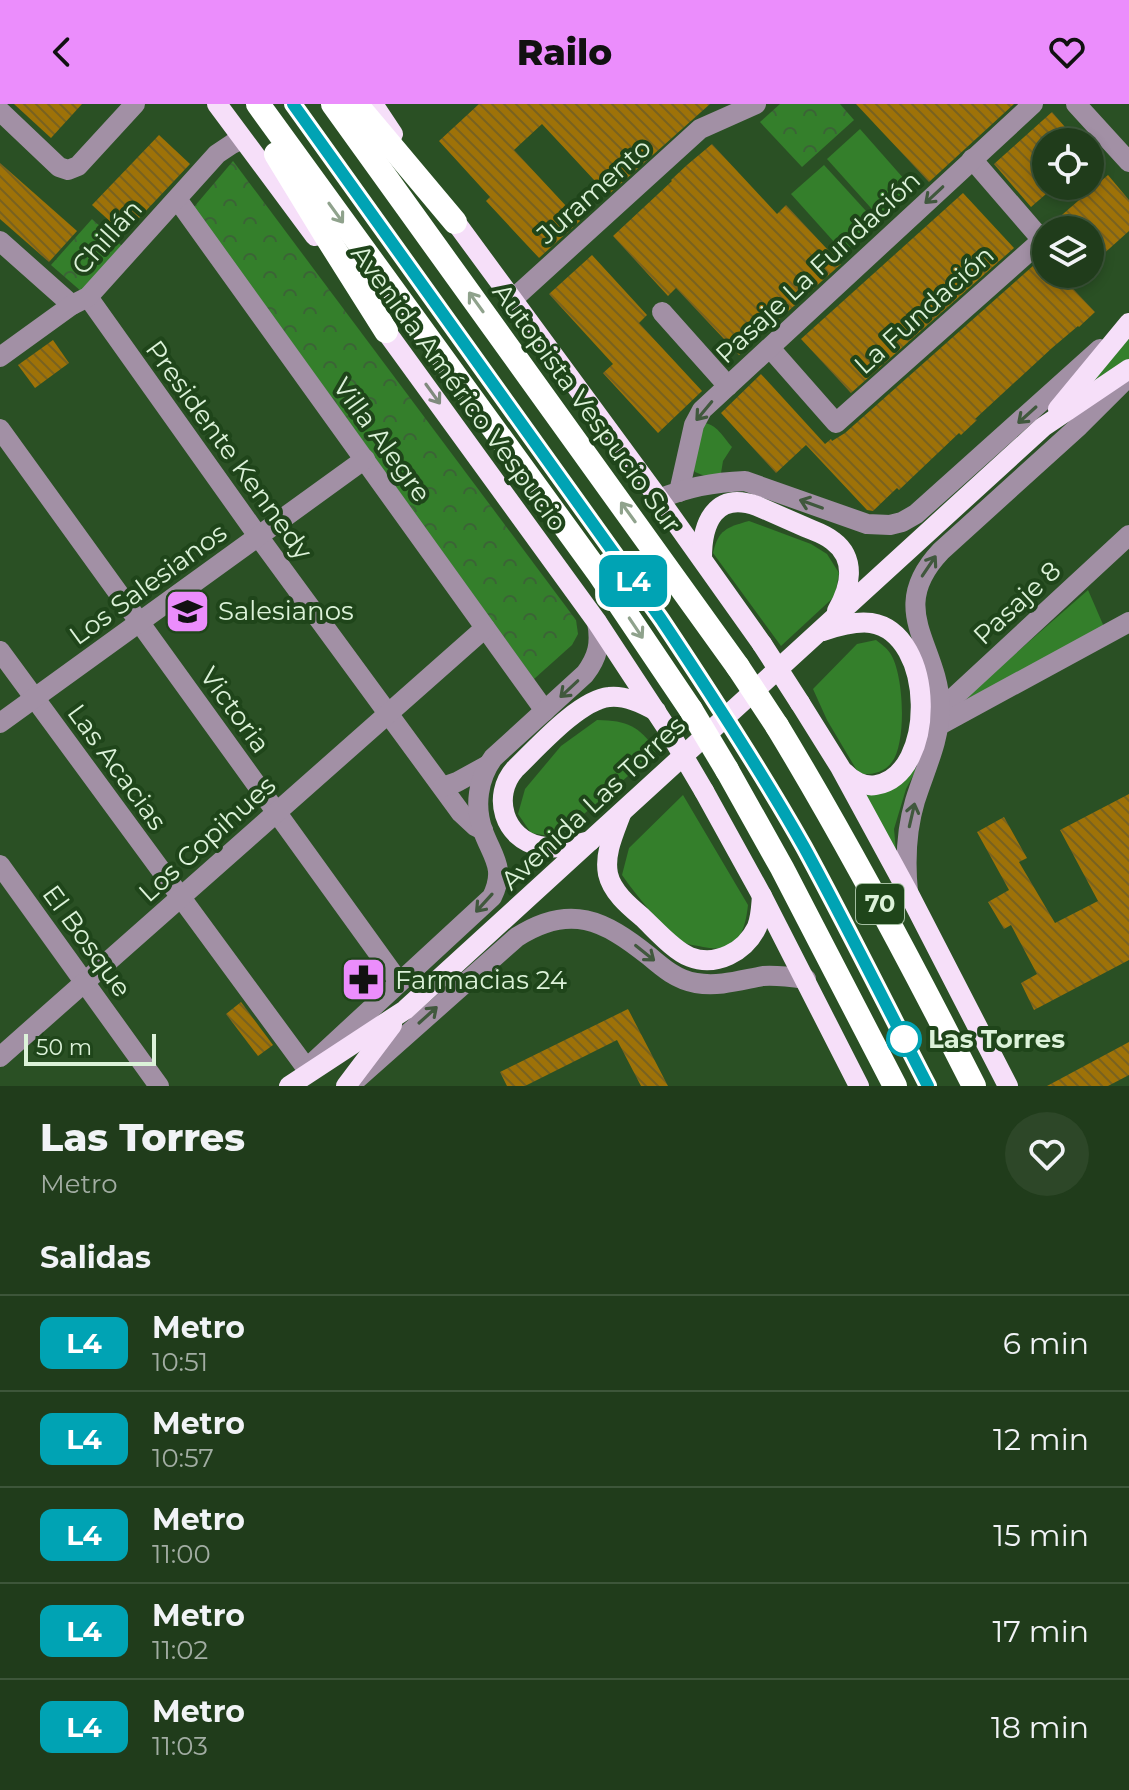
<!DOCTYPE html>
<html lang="es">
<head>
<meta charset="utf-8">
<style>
  :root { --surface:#203c1b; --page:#2d4728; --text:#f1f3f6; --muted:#a2ada3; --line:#3d563a; --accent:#eb8dfc }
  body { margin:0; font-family:Montserrat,sans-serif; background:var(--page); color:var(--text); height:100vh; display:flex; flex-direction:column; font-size:30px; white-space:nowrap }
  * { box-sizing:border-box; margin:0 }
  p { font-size:26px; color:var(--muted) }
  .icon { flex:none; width:44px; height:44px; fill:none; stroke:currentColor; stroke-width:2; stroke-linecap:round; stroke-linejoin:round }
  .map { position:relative; height:982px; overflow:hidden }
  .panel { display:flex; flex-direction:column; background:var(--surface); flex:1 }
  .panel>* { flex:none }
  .badge { padding:0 16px; border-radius:12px; font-size:28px; line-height:52px }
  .fabs { position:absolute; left:1032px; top:24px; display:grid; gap:16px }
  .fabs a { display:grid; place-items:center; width:72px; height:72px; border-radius:50%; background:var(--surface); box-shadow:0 4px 12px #0003,0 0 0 2px var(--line); font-size:40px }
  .scale { position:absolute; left:24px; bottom:20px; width:132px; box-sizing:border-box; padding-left:8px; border:4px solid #dcf2d9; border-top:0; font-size:22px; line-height:28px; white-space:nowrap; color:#dcf2d9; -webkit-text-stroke:6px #1f451a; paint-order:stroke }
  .map>.badge { position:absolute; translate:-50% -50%; box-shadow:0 0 0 4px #fff }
  h2 { padding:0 40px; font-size:30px; line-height:72px }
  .round { display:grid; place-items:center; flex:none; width:84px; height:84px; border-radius:42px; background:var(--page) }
  .overview { display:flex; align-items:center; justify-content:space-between; height:136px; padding:0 40px }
  h1 { font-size:38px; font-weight:800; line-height:60px }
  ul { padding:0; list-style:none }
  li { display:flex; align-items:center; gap:24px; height:96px; padding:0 40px; border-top:2px solid var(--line) }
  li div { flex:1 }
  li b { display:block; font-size:30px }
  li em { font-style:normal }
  li .badge { min-width:88px; font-weight:700; text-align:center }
  header { display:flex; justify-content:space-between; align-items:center; height:104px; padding:0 40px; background:var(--accent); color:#111; font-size:36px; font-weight:800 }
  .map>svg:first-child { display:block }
  .grass { fill:#347f2b }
  .forest { fill:url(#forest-crowns) }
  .building { fill:url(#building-back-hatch) }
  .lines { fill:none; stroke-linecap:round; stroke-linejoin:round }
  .minor { stroke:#a290a5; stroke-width:20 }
  .major { stroke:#f6dff9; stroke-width:20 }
  .highway { stroke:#fff; stroke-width:24 }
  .rail { stroke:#96b292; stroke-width:5; stroke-dasharray:14 14; stroke-linecap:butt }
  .major-bridge { stroke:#f6dff9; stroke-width:20 }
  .highway-bridge { stroke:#fff; stroke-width:24 }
  .oneway { stroke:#40583d }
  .oneway2 { stroke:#8fa28c }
  .oneway3 { stroke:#808a7e }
  .line-casing { stroke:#fff; stroke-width:18 }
  .line { stroke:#00a3b4; stroke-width:12 }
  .stop-dot { fill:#fff; stroke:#00a3b4; stroke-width:4 }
  .labels { text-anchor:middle; stroke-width:8; stroke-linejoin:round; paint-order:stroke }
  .shield { fill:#1f451a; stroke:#a3bea0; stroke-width:2 }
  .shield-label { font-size:24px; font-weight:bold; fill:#dcf2d9 }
  .street-label { font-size:26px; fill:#dcf2d9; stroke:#1f451a }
  .poi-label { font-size:26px; fill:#dcf2d9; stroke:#1f451a; text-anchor:start }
  .stop-label { font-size:26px; font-weight:bold; fill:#dcf2d9; stroke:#1f451a; text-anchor:start }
</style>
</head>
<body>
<header><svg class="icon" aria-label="back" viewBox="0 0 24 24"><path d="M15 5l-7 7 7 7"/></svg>Railo<svg class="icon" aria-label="heart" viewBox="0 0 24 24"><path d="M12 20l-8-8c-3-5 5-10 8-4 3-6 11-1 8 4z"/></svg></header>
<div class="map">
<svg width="1129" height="982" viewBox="0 0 1129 982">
  <defs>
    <pattern id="forest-crowns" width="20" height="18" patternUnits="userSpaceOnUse" patternTransform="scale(2)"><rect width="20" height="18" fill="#347f2b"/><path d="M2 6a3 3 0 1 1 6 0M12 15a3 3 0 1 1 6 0" fill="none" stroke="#3b6436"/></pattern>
    <pattern id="building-back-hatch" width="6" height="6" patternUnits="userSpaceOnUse" patternTransform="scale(2)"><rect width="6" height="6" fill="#9e7208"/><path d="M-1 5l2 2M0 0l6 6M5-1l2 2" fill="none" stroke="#79621f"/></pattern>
  </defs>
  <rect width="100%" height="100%" fill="#2a5024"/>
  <g class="grass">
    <polygon points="860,25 912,84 879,113 827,55"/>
    <polygon points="824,61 877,119 844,149 791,90"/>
    <polygon points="1129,229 1129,258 1097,279 1091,273"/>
    <path d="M703,319C716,319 724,334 732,343L723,357L721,369L707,373L695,368L691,360Z"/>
    <path d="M749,417L811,440L827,450L839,469L835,492L781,542L713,449C718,426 727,423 749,417Z"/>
    <polygon points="1088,486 1105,525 959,599"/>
    <path d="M876,536C881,540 887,544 890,549C904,569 907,638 892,658C884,669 871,671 859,670L827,616L813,585L857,540Z"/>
    <path d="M597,616C629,617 637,621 657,647L577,716L549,732L531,729L518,710L525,685L561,642Z"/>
    <polygon points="917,664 906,685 894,725 896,747 864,691 907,665"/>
    <path d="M683,691L748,801C745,830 736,850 703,843C695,841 686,841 680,836C657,817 639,795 622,771L629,744Z"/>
  </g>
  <g class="forest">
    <polygon points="780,0 840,0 854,16 802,63 760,18"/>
    <polygon points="233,57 576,516 578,530 572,541 534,575 194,103"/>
    <polygon points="92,115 122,142 82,188 51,161"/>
  </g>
  <g class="building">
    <polygon points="14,0 82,0 51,34"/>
    <polygon points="479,0 710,0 608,91 542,20 514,46 580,117 539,154 486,97 490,93 439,37"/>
    <polygon points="856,0 1014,0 929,78"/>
    <polygon points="1052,8 1078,38 1046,38 1046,90 1031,103 994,60"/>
    <polygon points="159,31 190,60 124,130 92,101"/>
    <polygon points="712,40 777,110 786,101 841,160 739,251 676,184 668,192 613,132 672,77 671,76 687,61"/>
    <polygon points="0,59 77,127 49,158 0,115"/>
    <polygon points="1108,71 1129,96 1129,127 1090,162 1090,126 1051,126 1048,123"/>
    <polygon points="963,89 1014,144 851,289 801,235"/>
    <polygon points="592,151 647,211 639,219 702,287 658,329 603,269 613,260 549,190"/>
    <polygon points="1043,153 1046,156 1046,170 1059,170 1095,208 1079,223 1078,222 1052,244 975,315 977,316 961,331 959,329 899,386 897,384 873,407 867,406 806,341 776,369 721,309 761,270 825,340 831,335 832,337 845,329"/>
    <polygon points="53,236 69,259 35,284 18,261"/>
    <polygon points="1129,690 1129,856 1034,906 1021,879 1037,870 1011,821 1004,825 988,798 1009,786 977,728 1004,713 1027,754 1019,758 1055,819 1098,797 1060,726"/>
    <polygon points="241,898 273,941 258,952 226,910"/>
    <polygon points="628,905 668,982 641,982 617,936 525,982 507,982 500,968"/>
    <polygon points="1129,938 1129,971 1108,982 1047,982"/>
  </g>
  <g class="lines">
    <g class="minor">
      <polyline points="1076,0 1129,58"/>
      <polyline points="0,7 59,63 68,66 78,62 135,0"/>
      <polyline points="177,95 545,607"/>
      <polyline points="0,137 72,201"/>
      <polyline points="88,193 258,432 461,709 475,722 483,726"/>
      <polyline points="512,196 700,25 756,0"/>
      <polyline points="662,208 728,282"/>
      <polyline points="770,244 836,319 1042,136 972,55"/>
      <polyline points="0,253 72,201 88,193 217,50 232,40 242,35"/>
      <polyline points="0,325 399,878"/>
      <polyline points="679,388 694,321 702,306 1033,0"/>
      <path d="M659,395C685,384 717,378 745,377L867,420L890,421L902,418L916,410L1100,245"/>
      <polyline points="0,547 307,965"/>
      <polyline points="940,606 1129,431"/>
      <polyline points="0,619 365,355"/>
      <polyline points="938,622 1129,518"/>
      <polyline points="443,683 457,678 488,661"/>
      <polyline points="0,761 159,982"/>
      <path d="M908,788C905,757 906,727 915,697C925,665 940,636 940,602C938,540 885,506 941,447L1079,322L1129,272"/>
      <polyline points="0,953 485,524"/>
      <path d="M307,964L492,793C506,764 493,754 483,727C474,702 478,675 493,654L585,570C598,553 601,539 597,518"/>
      <path d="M358,974L517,833C570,799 604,816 649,852C663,864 677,876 696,879C719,883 741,876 763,872C777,871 792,873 806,875"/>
    </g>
    <g class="major">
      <polyline points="217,0 315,132"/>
      <polyline points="373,0 393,30"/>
      <polyline points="446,105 659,395 762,540"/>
      <polyline points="377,215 597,518 668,626"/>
      <polyline points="1058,305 1129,219"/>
      <path d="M702,454C702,419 715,387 757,402C773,409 789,416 805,423C814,427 825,430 833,437C857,455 850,484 837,507"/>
      <path d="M823,527C838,522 855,517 871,519C936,529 937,671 876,681C864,683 852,677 844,668"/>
      <polyline points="800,599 840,663 908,788 1008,982"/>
      <polyline points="704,687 762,792 859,982"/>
      <path d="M621,710C614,729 604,750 608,770C612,788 629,802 642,813C655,825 674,847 690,853C716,863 745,848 757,823C761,813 761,803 762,792"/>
      <path d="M590,737C574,741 557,746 540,742C504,735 491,692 515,665C537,644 579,596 609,593C625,591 642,599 656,607"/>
      <polyline points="289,982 405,906 1043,323 1129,265"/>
      <polyline points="346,982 392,921"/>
    </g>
    <g class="highway">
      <polyline points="258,0 600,471 691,606"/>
      <polyline points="333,0 738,563"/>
      <polyline points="356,0 455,118"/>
      <polyline points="276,50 326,132 386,227"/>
      <path d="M777,622C848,739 912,860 974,982"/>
      <polyline points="727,666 782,764 895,982"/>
    </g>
    <polyline class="rail" points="293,0 661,515 749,649 803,741 928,982"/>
    <g class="major-bridge">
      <polyline points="762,540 800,599"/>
      <polyline points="668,626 704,687"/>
    </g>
    <g class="highway-bridge">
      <polyline points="738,563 777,622"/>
      <polyline points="691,606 727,666"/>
    </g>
  </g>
  <defs><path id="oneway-shaft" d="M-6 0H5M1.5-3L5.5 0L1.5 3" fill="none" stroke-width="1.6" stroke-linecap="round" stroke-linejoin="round" transform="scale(2)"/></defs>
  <g class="oneway">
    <use href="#oneway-shaft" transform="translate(934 91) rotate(137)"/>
    <use href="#oneway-shaft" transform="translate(704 307) rotate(130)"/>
    <use href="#oneway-shaft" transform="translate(1027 311) rotate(138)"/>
    <use href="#oneway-shaft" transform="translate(811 400) rotate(-160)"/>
    <use href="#oneway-shaft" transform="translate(929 462) rotate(-56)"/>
    <use href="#oneway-shaft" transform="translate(569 585) rotate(137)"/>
    <use href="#oneway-shaft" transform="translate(912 711) rotate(-77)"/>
    <use href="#oneway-shaft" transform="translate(484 799) rotate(132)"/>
    <use href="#oneway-shaft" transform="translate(645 849) rotate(39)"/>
    <use href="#oneway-shaft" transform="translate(428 911) rotate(-42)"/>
  </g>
  <g class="oneway2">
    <use href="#oneway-shaft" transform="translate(336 109) rotate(54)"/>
    <use href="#oneway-shaft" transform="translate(476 198) rotate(-126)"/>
    <use href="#oneway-shaft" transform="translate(628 408) rotate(-126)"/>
    <use href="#oneway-shaft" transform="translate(636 524) rotate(56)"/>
  </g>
  <use class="oneway3" href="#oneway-shaft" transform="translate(433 290) rotate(54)"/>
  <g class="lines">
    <defs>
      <path id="line" d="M293,0L661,515C711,590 760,665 804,743C847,822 887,903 928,982"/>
    </defs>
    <use href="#line" class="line-casing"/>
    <use href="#line" class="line"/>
  </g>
  <defs>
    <symbol id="school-square" viewBox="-11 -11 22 22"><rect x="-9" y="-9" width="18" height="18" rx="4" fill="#eb8dfc" stroke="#1f451a"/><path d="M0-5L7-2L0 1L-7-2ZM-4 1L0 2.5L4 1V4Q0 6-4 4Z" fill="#111"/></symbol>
    <symbol id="pharmacy-square" viewBox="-11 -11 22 22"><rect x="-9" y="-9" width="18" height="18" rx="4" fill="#eb8dfc" stroke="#1f451a"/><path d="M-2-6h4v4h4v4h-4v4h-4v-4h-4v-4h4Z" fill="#111"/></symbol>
  </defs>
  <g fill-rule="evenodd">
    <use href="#school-square" x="162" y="482" width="51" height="51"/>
    <use href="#pharmacy-square" x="338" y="850" width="51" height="51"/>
  </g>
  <circle class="stop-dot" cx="904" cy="935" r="16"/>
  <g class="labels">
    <rect class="shield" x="856" y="780" width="48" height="40" rx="6"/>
    <g class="shield-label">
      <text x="880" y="808">70</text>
    </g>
    <g class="street-label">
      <text transform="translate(594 87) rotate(-42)" y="9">Juramento</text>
      <text transform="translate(107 133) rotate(-48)" y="9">Chillán</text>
      <text transform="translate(818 163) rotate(-43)" y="9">Pasaje La Fundación</text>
      <text transform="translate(924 206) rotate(-42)" y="9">La Fundación</text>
      <text transform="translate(459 284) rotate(54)" y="9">Avenida Américo Vespucio</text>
      <text transform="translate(587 304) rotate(54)" y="9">Autopista Vespucio Sur</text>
      <text transform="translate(382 336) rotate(54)" y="9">Villa Alegre</text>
      <text transform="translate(229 346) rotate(54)" y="9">Presidente Kennedy</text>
      <text transform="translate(148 480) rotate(-36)" y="9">Los Salesianos</text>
      <text transform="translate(1017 499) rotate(-43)" y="9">Pasaje 8</text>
      <text transform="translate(235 606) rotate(54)" y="9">Victoria</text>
      <text transform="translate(117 663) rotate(54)" y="9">Las Acacias</text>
      <text transform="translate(593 699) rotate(-43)" y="9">Avenida Las Torres</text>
      <text transform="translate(207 735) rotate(-42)" y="9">Los Copihues</text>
      <text transform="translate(87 837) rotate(54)" y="9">El Bosque</text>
    </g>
    <g class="poi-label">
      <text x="218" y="516">Salesianos</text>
      <text x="395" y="885">Farmacias 24</text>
    </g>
    <g class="stop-label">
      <text x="928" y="944">Las Torres</text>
    </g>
  </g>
</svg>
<div class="fabs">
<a><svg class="icon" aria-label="locate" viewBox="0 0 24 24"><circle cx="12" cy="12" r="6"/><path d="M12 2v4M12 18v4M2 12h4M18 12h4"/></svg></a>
<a><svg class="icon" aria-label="layers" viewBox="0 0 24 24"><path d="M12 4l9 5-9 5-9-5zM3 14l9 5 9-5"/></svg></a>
</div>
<div class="scale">50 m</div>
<b class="badge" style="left:633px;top:477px;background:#00a3b4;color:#fff">L4</b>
</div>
<section class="panel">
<div class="overview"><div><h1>Las Torres</h1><p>Metro</p></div><a class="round"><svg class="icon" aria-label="heart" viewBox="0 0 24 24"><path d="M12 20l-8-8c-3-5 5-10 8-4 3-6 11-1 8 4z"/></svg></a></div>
<h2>Salidas</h2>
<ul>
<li><span class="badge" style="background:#00a3b4;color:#fff">L4</span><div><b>Metro</b><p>10:51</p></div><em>6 min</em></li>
<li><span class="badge" style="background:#00a3b4;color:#fff">L4</span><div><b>Metro</b><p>10:57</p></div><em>12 min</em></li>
<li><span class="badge" style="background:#00a3b4;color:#fff">L4</span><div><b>Metro</b><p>11:00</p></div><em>15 min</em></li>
<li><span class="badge" style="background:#00a3b4;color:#fff">L4</span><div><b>Metro</b><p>11:02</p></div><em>17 min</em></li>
<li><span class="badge" style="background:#00a3b4;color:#fff">L4</span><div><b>Metro</b><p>11:03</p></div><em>18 min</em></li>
</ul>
</section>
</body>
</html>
